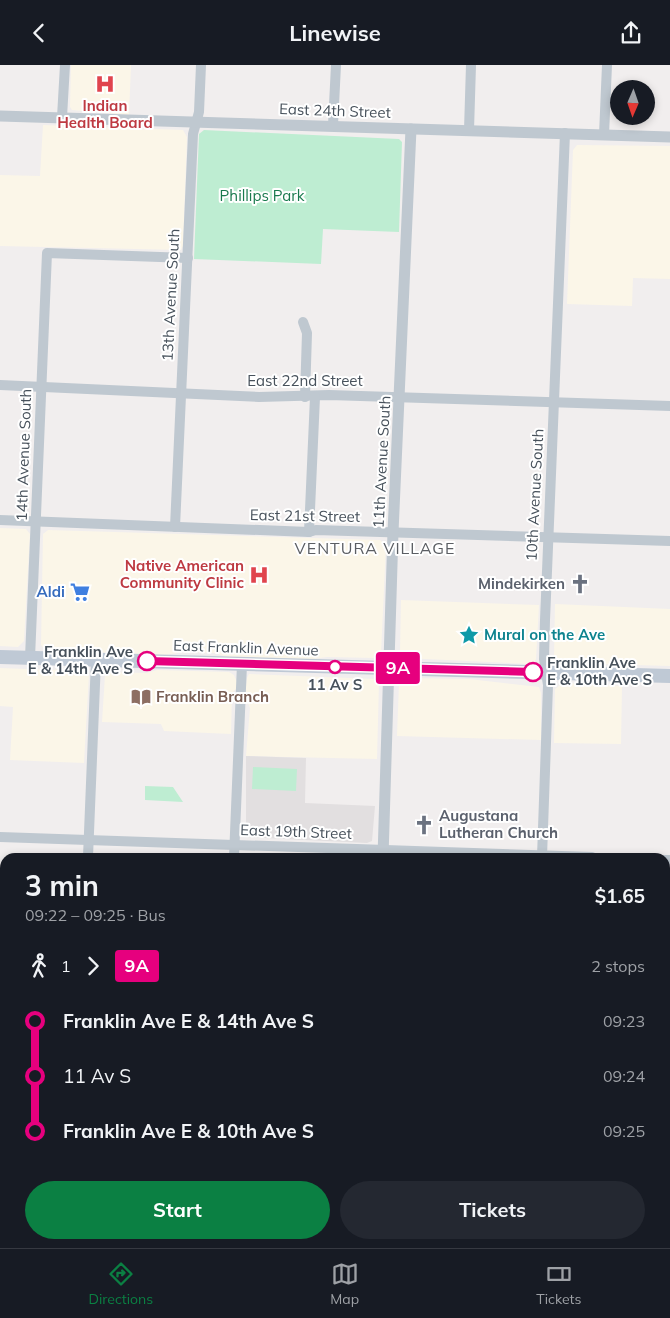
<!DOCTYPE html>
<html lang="en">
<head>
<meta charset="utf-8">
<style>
  :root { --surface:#171b24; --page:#242831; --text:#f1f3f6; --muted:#9ea1a6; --line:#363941; --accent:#0b8043 }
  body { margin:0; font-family:Mulish,sans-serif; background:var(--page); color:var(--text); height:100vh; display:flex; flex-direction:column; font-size:19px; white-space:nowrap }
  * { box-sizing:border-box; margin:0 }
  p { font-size:16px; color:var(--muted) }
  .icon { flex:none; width:28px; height:28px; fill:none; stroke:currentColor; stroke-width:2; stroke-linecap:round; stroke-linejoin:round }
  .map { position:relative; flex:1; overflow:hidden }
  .panel { position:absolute; left:0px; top:788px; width:670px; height:396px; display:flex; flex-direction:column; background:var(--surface); border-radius:15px 15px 0 0; box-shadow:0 2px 8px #0003 }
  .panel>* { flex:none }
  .badge { padding:0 10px; border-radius:4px; font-size:18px; line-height:32px }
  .needle { width:32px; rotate:182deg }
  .fabs { position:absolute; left:610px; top:15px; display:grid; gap:10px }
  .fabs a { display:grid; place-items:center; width:45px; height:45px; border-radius:50%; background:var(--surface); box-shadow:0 2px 8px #0003; font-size:25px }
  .map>.badge { position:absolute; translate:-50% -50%; box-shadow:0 0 0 2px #fff }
  .legs { display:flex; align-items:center; gap:8px; height:55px; padding:0 25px; font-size:16px }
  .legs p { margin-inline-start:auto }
  .headline { display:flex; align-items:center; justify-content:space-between; height:85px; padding:0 25px }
  h1 { font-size:28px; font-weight:700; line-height:38px }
  .button { display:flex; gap:10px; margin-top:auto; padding:10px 25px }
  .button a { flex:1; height:58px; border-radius:30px; background:var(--accent); color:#fff; font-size:20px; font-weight:700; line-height:58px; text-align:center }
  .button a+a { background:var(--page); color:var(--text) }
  ul { padding:0 25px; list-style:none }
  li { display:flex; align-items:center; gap:18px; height:55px; font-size:19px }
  li i { display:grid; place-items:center; width:8px; height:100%; margin:0 6px; background:currentColor }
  li i::after { content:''; width:12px; height:12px; margin:-6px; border:4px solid; border-radius:50%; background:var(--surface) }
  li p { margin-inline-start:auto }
  li:first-child i { background:linear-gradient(#0000 50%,currentColor 0) }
  li:last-child i { background:linear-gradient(currentColor 50%,#0000 0) }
  header { display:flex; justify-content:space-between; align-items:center; height:65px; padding:0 25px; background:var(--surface); font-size:22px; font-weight:700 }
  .dock { display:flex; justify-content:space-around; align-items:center; height:70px; border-top:1px solid var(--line); background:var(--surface); font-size:14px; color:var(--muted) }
  .dock a { display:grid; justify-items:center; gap:2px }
  .dock .current { color:var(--accent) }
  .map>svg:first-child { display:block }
  .commercial { fill:#fbf6e8 }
  .education { fill:#e2dfe0 }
  .green { fill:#beedd2 }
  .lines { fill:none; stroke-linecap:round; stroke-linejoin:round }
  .motorway-casing { stroke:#728aa7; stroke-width:19 }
  .minor { stroke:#bfc8d0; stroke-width:10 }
  .tertiary { stroke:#bfc8d0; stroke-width:11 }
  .secondary { stroke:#bfc9d5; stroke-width:14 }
  .motorway { stroke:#879fbc; stroke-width:18 }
  .line-1-casing { stroke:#fff; stroke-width:11 }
  .line-1 { stroke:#e6007e; stroke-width:8 }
  .stop-1-dot { fill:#fff; stroke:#e6007e; stroke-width:2.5 }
  .labels { text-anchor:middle; stroke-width:4; stroke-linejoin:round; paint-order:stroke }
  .health-label { font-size:15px; font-weight:bold; fill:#be3a42; stroke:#fff }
  .street-label { font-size:15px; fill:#47515b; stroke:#fff }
  .park-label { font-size:15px; fill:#1a7a4e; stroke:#fff }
  .worship-label { font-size:15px; font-weight:bold; fill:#5b616d; stroke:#fff; text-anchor:end }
  .shop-label { font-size:15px; font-weight:bold; fill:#366cbe; stroke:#fff; text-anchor:end }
  .culture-label { font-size:15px; font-weight:bold; fill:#0d838f; stroke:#fff; text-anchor:start }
  .stop-label { font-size:15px; font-weight:bold; fill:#47515b; stroke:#fff; text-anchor:end }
  .education-label { font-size:15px; font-weight:bold; fill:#785e54; stroke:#fff; text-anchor:start }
  .neighbourhood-label { font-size:16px; letter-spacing:1px; fill:#5b5e63; stroke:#fff }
</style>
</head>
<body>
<header><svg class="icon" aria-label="back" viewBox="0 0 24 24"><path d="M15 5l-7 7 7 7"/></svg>Linewise<svg class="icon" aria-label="share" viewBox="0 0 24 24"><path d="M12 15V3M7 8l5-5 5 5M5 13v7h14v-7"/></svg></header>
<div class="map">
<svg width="670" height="1183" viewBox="0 0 670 1183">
  <rect width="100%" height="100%" fill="#f1eeee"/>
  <g class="commercial">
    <polygon points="71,0 131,0 129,50 72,45 70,42"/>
    <polygon points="43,60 183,65 187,72 183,181 181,185 0,181 0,110 40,111"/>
    <polygon points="577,80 670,81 670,214 633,213 632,241 567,239 573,85"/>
    <polygon points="0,463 26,464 30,469 24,576 18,582 0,581"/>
    <polygon points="48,465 380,475 386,480 381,588 375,593 327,592 312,594 226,592 215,588 184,587 165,590 45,585 41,580 43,469"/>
    <polygon points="401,535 539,540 536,594 534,598 530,599 404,593 400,588"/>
    <polygon points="555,539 670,544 670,601 561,598 554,595"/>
    <polygon points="0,603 53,605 63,603 86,606 89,609 84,698 10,695 13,642 0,641"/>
    <polygon points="157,605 229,607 234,610 237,617 237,623 232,628 231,669 164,666 161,659 102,657 105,610 109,607 146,608"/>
    <polygon points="249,609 376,614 379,617 377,694 246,691 250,643 245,630 247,613"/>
    <polygon points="406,613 469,614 539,622 541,628 541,675 397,671 399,618"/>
    <polygon points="563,618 622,621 621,679 554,678 555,624"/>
  </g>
  <polygon class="education" points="246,691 306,693 305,738 375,741 372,776 367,778 246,772"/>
  <g class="green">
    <polygon points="204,65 399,74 402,77 399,167 323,164 321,199 194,194 199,69"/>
    <polygon points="253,702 297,704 296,726 252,724"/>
    <polygon points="145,721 173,722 183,737 145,735"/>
    <polygon points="10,1179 52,1179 49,1183 5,1183"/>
    <polygon points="64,1179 159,1179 149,1183 61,1183"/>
    <polygon points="178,1179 269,1179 242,1183 166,1183"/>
  </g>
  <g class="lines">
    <defs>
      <g id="motorway">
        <polyline points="0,992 5,992"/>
        <polyline points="665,1022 670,1022"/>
        <polyline points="0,1025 5,1025"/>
        <polyline points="665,1061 670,1061"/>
        <polyline points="665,1078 670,1078"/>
        <polyline points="0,1085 5,1086"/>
        <polyline points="665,1109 670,1110"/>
        <polyline points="0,1148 5,1144"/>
        <polyline points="0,1172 5,1167"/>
        <polyline points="53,1183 56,1179"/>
        <polyline points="157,1183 167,1179"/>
        <polyline points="280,1183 308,1179"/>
      </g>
    </defs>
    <use href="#motorway" class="motorway-casing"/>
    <g class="minor">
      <polyline points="62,52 65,0"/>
      <polyline points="333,60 336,0"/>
      <polyline points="469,65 471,0"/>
      <polyline points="604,70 607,0"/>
      <polyline points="303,257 307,268 305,332"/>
      <polyline points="0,320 259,332 329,330 670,341"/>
      <polyline points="0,455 309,467 316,465 670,476"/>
      <polyline points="175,462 193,69 199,47 201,0"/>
      <polyline points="309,467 315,332"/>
      <polyline points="30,593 47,188 188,193"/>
      <polyline points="0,772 592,792"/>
      <polyline points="88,792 96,595"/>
      <polyline points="234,792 242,599"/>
      <polyline points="542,792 548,620 544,594 545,555 565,68"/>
      <polyline points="665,795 670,795"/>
      <polyline points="0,957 5,957"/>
      <polyline points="665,979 670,979"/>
      <polyline points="665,1163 670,1163"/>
      <polyline points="528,1183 528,1179"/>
    </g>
    <g class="tertiary">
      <polyline points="0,51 670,72"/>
      <polyline points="383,792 393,467 411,64"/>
      <polyline points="369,1183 369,1179"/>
    </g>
    <polyline class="secondary" points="0,592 670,611"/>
    <use href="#motorway" class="motorway"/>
  </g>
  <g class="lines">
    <defs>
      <polyline id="line-1" points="147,596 533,607"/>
    </defs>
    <use href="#line-1" class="line-1-casing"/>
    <use href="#line-1" class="line-1"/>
  </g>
  <defs>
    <symbol id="hospital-bare" viewBox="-9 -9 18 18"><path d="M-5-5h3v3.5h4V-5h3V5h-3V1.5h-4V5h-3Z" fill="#e0444e" stroke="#fff" stroke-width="2.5" paint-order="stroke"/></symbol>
    <symbol id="church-bare" viewBox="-9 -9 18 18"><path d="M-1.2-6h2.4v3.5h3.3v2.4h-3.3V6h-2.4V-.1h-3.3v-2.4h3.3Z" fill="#6b7280" stroke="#fff" stroke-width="2.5" paint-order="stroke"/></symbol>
    <symbol id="supermarket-bare" viewBox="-9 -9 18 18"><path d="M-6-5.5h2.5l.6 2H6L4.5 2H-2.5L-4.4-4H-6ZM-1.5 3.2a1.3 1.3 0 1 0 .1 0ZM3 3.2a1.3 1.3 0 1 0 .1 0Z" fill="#3f7fe0" stroke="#fff" stroke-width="2.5" paint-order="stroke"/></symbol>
    <symbol id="sight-bare" viewBox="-9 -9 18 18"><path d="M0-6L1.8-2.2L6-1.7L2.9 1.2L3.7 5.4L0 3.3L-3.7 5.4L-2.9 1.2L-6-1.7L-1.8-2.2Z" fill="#0f9aa8" stroke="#fff" stroke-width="2.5" paint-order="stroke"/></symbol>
    <symbol id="library-bare" viewBox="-9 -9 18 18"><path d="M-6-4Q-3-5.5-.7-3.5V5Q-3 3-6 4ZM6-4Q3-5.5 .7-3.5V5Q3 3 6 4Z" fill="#8d6e63" stroke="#fff" stroke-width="2.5" paint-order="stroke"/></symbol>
  </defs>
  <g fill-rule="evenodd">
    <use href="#hospital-bare" x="91" y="5" width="28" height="28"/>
    <use href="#hospital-bare" x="245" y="496" width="28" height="28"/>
    <use href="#church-bare" x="566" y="505" width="28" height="28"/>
    <use href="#supermarket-bare" x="66" y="513" width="28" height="28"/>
    <use href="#sight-bare" x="455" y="556" width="28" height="28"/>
    <use href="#library-bare" x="127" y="618" width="28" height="28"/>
    <use href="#church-bare" x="410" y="746" width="28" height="28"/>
  </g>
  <g class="stop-1-dot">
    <circle cx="147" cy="596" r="9"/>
    <circle cx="335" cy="602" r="6"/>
    <circle cx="533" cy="607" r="9"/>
  </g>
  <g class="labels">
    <g class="health-label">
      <text x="105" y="46">Indian<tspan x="105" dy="17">Health Board</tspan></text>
      <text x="244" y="506" text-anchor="end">Native American<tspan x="244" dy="17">Community Clinic</tspan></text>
    </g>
    <g class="street-label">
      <text transform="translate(335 46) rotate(2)" y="5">East 24th Street</text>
      <text transform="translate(171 230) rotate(-87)" y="5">13th Avenue South</text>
      <text x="305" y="321">East 22nd Street</text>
      <text transform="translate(24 390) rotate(-88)" y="5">14th Avenue South</text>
      <text transform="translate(382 397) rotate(-87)" y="5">11th Avenue South</text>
      <text transform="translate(535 430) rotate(-87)" y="5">10th Avenue South</text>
      <text transform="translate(305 451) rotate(1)" y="5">East 21st Street</text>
      <text transform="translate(246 583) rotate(2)" y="5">East Franklin Avenue</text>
      <text transform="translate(296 767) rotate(2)" y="5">East 19th Street</text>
    </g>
    <g class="park-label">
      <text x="262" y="136">Phillips Park</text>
    </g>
    <g class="worship-label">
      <text x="565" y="524">Mindekirken</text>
      <text x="439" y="756" text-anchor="start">Augustana<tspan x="439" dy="17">Lutheran Church</tspan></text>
    </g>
    <g class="shop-label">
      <text x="65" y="532">Aldi</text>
    </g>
    <g class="culture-label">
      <text x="484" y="575">Mural on the Ave</text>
    </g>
    <g class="stop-label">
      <text x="133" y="592">Franklin Ave<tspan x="133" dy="17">E &amp; 14th Ave S</tspan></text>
      <text x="547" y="603" text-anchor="start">Franklin Ave<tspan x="547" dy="17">E &amp; 10th Ave S</tspan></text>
      <text x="335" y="625" text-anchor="middle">11 Av S</text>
    </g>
    <g class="education-label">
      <text x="156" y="637">Franklin Branch</text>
    </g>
    <g class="neighbourhood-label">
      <text x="375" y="489">VENTURA VILLAGE</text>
    </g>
  </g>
</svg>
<div class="fabs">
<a><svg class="needle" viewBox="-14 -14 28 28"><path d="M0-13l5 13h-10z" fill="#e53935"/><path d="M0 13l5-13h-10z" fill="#9ea1a6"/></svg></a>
</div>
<b class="badge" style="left:398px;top:603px;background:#e6007e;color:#fff">9A</b>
<section class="panel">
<div class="headline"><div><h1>3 min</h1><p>09:22 – 09:25 · Bus</p></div><b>$1.65</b></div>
<div class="legs"><svg class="icon" aria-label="walk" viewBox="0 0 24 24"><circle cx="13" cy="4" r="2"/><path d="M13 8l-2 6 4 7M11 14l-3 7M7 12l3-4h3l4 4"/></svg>1<svg class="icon" aria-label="forward" viewBox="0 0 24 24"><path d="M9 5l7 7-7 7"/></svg><b class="badge" style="background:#e6007e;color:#fff">9A</b><p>2 stops</p></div>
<ul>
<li><i style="color:#e6007e"></i><b>Franklin Ave E &amp; 14th Ave S</b><p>09:23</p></li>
<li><i style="color:#e6007e"></i><span>11 Av S</span><p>09:24</p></li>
<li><i style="color:#e6007e"></i><b>Franklin Ave E &amp; 10th Ave S</b><p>09:25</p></li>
</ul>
<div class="button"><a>Start</a><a>Tickets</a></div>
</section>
</div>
<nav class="dock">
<a class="current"><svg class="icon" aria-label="directions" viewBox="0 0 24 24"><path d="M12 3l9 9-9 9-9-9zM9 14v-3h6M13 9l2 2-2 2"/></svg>Directions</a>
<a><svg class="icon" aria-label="map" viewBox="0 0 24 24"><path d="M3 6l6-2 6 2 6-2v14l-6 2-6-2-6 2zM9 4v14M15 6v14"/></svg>Map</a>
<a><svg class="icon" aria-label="tickets" viewBox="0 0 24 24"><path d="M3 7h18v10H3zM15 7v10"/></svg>Tickets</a>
</nav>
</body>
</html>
